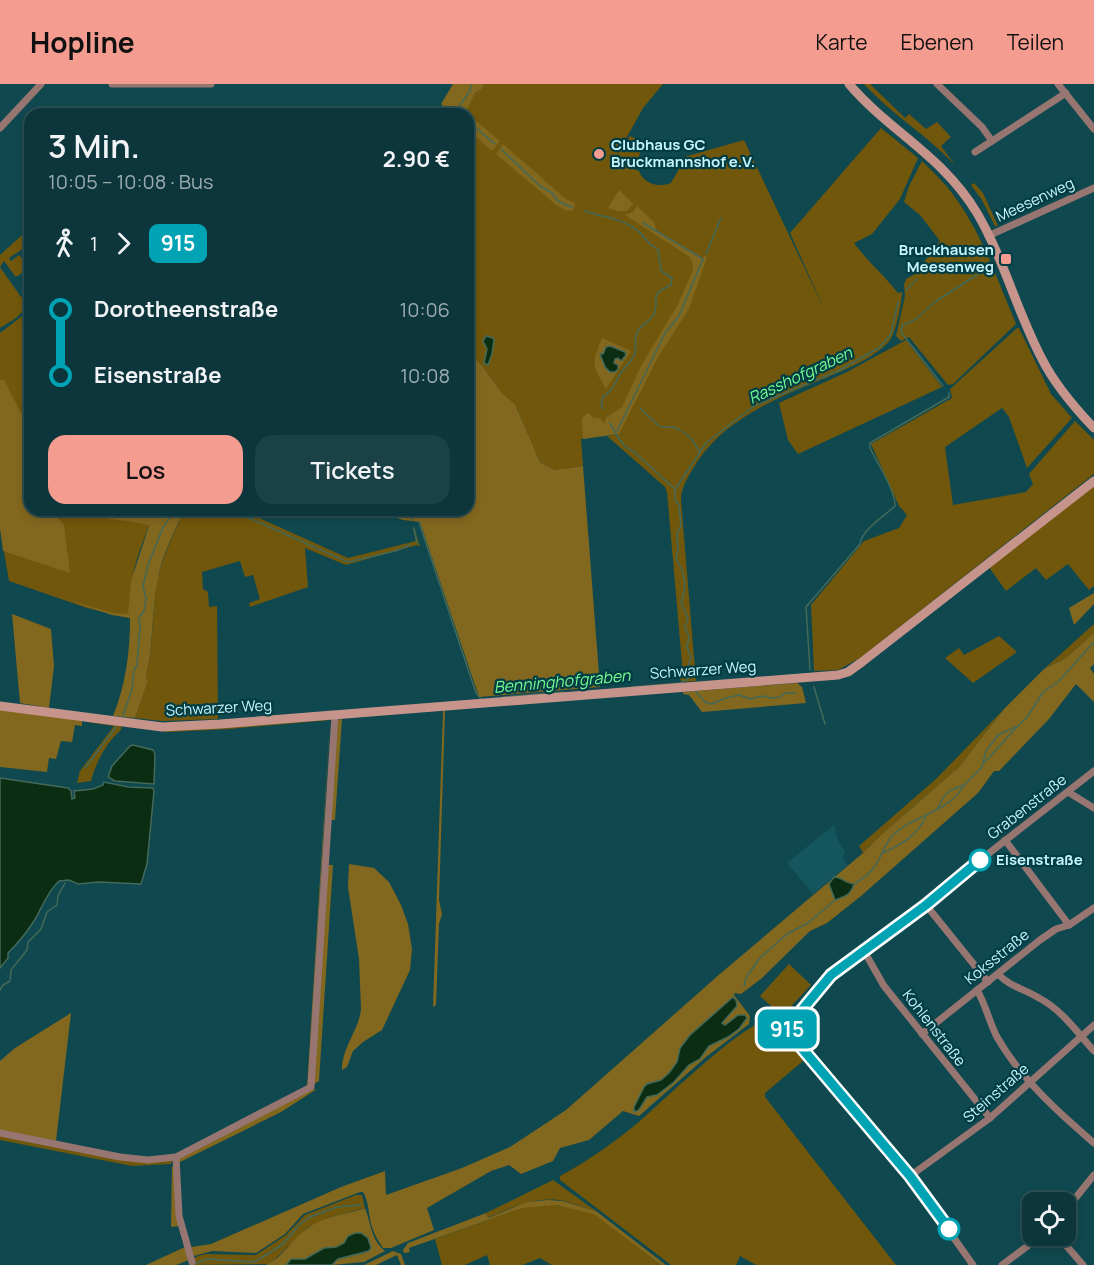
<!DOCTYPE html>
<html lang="de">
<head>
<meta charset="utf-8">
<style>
  :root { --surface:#0c363b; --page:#1a4146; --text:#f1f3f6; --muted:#9aabaf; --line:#2c5055; --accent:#f59c90 }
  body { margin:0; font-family:Manrope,sans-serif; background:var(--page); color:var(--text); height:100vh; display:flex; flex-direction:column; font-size:22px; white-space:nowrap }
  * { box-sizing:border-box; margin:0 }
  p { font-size:20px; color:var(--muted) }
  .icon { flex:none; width:33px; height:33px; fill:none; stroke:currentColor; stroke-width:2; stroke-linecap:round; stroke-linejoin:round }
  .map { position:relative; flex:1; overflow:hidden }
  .drawer { position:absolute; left:24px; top:24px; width:450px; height:408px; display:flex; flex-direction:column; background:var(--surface); border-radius:18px; box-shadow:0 3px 9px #0003,0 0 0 2px var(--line) }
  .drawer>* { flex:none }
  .badge { padding:0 12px; border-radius:9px; font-size:21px; line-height:39px }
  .tools { position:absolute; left:1022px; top:1108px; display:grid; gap:12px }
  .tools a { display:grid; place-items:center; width:54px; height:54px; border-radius:12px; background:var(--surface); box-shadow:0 3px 9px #0003,0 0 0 2px var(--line); font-size:30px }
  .map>.badge { position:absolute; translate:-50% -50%; box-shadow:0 0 0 3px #fff }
  .legs { display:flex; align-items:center; gap:9px; height:66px; padding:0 24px; font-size:20px }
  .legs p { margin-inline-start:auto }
  .summary { display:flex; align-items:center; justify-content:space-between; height:102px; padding:0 24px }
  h1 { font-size:33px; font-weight:600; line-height:45px }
  .action { display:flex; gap:12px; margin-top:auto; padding:12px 24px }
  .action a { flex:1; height:69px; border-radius:18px; background:var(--accent); color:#111; font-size:24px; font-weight:600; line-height:69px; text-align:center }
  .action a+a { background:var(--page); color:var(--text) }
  ul { padding:0 24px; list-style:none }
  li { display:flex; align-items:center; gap:21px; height:66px; font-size:22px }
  li i { display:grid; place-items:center; width:9px; height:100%; margin:0 8px; background:currentColor }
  li i::after { content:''; width:15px; height:15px; margin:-8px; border:4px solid; border-radius:50%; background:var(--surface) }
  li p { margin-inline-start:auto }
  li:first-child i { background:linear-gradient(#0000 50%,currentColor 0) }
  li:last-child i { background:linear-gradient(currentColor 50%,#0000 0) }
  header { display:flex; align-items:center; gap:36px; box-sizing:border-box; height:84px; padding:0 30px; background:var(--accent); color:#111 }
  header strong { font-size:28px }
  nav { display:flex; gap:33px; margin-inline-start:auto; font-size:21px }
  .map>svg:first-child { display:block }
  .built { fill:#14555e }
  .green { fill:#70570b }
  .forest { fill:#82671e }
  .water { fill:#0b2e13; stroke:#436959; stroke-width:1.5 }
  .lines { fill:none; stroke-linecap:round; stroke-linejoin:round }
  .stream { stroke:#436959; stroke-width:1.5 }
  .street { stroke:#977671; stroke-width:7 }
  .secondary { stroke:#c7948c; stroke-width:9 }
  .line-1-casing { stroke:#fff; stroke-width:14 }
  .line-1 { stroke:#00a3b4; stroke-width:9 }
  .poi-dot { fill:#f59c90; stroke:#003d44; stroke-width:2 }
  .stop-1-dot { fill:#fff; stroke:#00a3b4; stroke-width:3 }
  .labels { text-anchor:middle; stroke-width:4.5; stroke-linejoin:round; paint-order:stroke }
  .poi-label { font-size:15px; font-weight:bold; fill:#c7f4fb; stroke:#003d44; text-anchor:start }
  .street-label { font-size:15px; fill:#c7f4fb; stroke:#003d44 }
  .stop-label { font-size:15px; font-weight:bold; fill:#c7f4fb; stroke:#003d44; text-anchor:start }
  .water-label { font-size:16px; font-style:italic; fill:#76fc92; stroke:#003d44 }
</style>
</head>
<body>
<header>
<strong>Hopline</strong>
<nav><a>Karte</a><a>Ebenen</a><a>Teilen</a></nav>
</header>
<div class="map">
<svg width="1094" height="1181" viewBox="0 0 1094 1181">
  <rect width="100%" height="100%" fill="#10484f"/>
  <polygon class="built" points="834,741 838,757 845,768 843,775 848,781 813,810 787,779"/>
  <g class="green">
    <path d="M484,0H663L643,24L616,73L630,52L644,59L634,85L639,87C644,100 658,104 671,99L683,78L680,77L684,73L744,56L825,227L790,149L881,44L918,74L900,115L872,150L854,159C867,177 884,191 898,209L902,208C902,218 896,248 890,256C877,272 853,282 835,290C785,311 728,331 697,378C690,390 681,402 681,416L696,597L684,598L680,596L682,579L667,408L665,403L607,352L619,350L614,349L581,355L583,382L555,386L540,378L515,320L502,309L480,279L468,269V30H464L475,9L482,5Z"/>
    <path d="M864,0H870L905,34L909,30L926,45L937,38L951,53L941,62L955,81C927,51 891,30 864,0Z"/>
    <path d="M922,77C935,90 949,103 959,119C984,155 999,200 1016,240L953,300L948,301L909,253L901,257L896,252L905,212L904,201L906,195L915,190L940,157L920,131L904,118L909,102Z"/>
    <polygon points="974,99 983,109 998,142 995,142 982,116 971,101"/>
    <polygon points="30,144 30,160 9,174 11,177 19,171 29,183 18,192 15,192 4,177 0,183 0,171"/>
    <polygon points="0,183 21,213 30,212 30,220 16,234 0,244"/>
    <path d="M30,226V426H155C141,463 127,493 130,534L87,524L9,497L0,444V249Z"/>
    <polygon points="1017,244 1019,244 1051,310 1072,334 1027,384 1009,333 1002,324 945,363 953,421 1026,408 1033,400 1029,390 1075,337 1094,356 1094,390 860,574 838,586 814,587 811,521 864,457 899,444 907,431 899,422 871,360 952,314 950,305"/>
    <polygon points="906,256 942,303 798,370 788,356 779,319 847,288"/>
    <polygon points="1094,401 1094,502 1089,506 1068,480 1046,496 1036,484 1006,507 989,483"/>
    <path d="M184,426H241L348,474L416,457L413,444L414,443L420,463L417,461L346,481L305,464L308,503L250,523L249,519L260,515L253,491L245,493L240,477L202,488L203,505L208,508L209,523L217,522L218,635L162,637L135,634L148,597L146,592C153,563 152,534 156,505C160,477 173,452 184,426Z"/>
    <polygon points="1094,540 1094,549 1066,574 1044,585"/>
    <polygon points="999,552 1017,568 973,599 945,574 959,564 964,571"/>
    <polygon points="1004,625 959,683 881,751 863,769 859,762 936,695"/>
    <path d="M330,635V636L229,645L169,648L121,642V646C106,659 96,678 91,697L77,699L80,687L114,642L87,638L89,636L161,645Z"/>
    <polygon points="789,880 811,901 782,932 760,912"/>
    <path d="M771,935L803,977L765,1009V1013L896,1181H756L740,1172L736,1181H671L560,1096V1092C588,1077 616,1057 640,1037C663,1017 746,936 771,935Z"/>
    <polygon points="0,1051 127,1076 168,1075 172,1077 171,1080 132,1082 0,1056"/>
    <path d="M553,1096L596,1127C585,1124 575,1120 564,1117C537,1111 511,1124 487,1134L486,1129Z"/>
    <polygon points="356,1111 362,1111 365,1124 327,1134 307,1144 270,1180 194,1181 192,1176 198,1172 206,1170 256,1171 286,1151 305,1131"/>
    <polygon points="538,1121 556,1121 594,1129 661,1181 552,1181 540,1174 522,1181 490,1181 487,1171 465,1181 442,1181 435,1155 522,1124"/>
  </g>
  <g class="forest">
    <polygon points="453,0 484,0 482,5 475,9 467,26 468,30 500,57 492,67 468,46 468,30 451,30 441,20"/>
    <polygon points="503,60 566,115 575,119 574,126 567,127 556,121 496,70"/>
    <polygon points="619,106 633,120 627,127 618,127 608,124"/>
    <polygon points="637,122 654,138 656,146 703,174 705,172 707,173 689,225 658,273 619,350 583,355 582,334 588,329 594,334 600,334 604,340 606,334 622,323 641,282 678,220 693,186 693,180 690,173 625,131 633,128"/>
    <path d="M602,254L631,267L606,305C592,280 591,281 602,254Z"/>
    <polygon points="468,269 480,279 502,309 515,320 540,378 555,386 583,382 600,603 479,613 420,438 403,436 373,426 468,426 468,344 472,342 468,332"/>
    <polygon points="0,296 4,296 30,346 30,426 51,426 64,441 70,489 3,467 0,444"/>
    <path d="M92,426H184C174,449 162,471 158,495C151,528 154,559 146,592L148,597L135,634L113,632C126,600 130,568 130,534L112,531L75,519V518L113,529L128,530L131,497L149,442C131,435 106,439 92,426Z"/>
    <polygon points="1094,509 1094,520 1074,541 1069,524"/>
    <polygon points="12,530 51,545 54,582 49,624 20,619"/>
    <path d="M1094,549V580L1090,584L1094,590V618L1076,600L1049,635L999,687H994L978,709L861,812L827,839L810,847L762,894L741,910L735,909L734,911L750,932L749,940L706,973L639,1032L623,1027L589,1056L560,1064L553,1077L521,1090L509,1081L491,1087L427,1124L434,1146L391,1164H383C379,1158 375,1152 373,1146C368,1134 370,1120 363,1108H360L303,1130L285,1150L256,1169L212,1167L194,1172L191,1163L211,1160L341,1103L385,1087L386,1111L462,1084L510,1063L566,1026L721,889L863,769L881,751L959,683L1004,625L1044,585L1066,574Z"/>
    <polygon points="797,599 802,603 806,619 702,628 689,611 683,610 683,608"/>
    <polygon points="0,625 82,635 82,642 75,641 72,658 61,657 56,675 49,674 47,688 0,683"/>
    <polygon points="443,627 445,627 439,816 442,830 439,840 436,921 433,923"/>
    <polygon points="342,635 335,736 331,736 337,636"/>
    <polygon points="330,636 309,1000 307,1004"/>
    <path d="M349,780L374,784L389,798L401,821L408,840L412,865L410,886L382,946L363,958L353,967L347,983L342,986C342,963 359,946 361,925L359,875L348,803Z"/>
    <polygon points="328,781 333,781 319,997 314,1000"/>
    <polygon points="71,929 56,1057 0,1046 0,977 15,964"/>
    <polygon points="317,1005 281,1028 178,1079 180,1072 311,1006"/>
    <polygon points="174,1081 180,1142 171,1143 172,1083"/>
    <polygon points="548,1116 562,1117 596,1127 666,1181 661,1181 594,1130 556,1121 522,1124 409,1164 410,1168 404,1169 403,1166 408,1159 486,1129 488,1134 527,1118"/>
    <path d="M365,1124C371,1139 371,1156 385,1167L364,1178L332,1181L338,1175L365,1169L348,1152L344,1159L336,1163L324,1164L305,1175H291L286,1181H266C283,1174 292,1154 308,1144C325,1131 346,1131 365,1124Z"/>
    <polygon points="185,1163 189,1176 176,1181 146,1181"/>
    <polygon points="393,1167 401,1170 405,1181 401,1181 397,1171 376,1181 364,1181"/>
  </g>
  <g class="water">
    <polygon points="486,252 493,254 494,256 492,270 488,281 484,279 487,265 483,257"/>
    <polygon points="610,262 625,268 626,271 621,277 618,274 615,275 614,279 618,281 618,285 615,288 610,288 605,283 600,270 603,270 606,263"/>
    <polygon points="133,661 153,666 155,670 154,700 115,697 108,693 112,682 130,662"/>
    <path d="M0,694L68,704L71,707L72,715L75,714L74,707L93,705L103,701L104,698L128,703L153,704L154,707L147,780L141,800L99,798L78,800L69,796L59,797C47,808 42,824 34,837C27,848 17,860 8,869V874L0,884Z"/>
    <path d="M834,793C841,793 846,799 854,800C850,812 845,812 835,816L829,800Z"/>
    <polygon points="733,913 736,916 737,922 722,939 725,941 738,931 745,931 747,934 739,945 728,953 709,962 700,975 689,981 674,998 657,1011 647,1013 639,1026 634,1028 634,1023 644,1003 647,1000 661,996 669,989 677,978 680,964 690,951"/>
    <polygon points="355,1149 361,1149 368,1154 371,1164 369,1167 338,1175 332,1181 286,1181 291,1175 305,1175 324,1164 336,1163 344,1159 348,1152"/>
  </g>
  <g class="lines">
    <g class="stream">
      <polyline points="464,30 460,21 470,7 471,0"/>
      <polyline points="468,37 495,60"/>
      <polyline points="501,65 540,102 552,109 558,117 573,124"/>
      <path d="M585,127C604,134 615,132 634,144C644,150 647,161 658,165L661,187L672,194L671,201C646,213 661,212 654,230C651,237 642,240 638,247C633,254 637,261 635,269C632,279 623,283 619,292C613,303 613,305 603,313L601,321L603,325"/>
      <polyline points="706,170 721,134"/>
      <polyline points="906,206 917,195"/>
      <polyline points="943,302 901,248 902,242 916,235 936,217 983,187 985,180"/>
      <polyline points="640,324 659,342"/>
      <path d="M610,339C616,349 622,363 633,367L675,405V416L679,421L681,442L677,449L678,467L676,474C686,492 687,500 681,519L688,534L685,543L689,553L687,563L691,573L686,589L688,595L680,599L632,603"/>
      <polyline points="661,343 673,343 679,346"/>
      <polyline points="617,347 665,249 679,232 703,175 643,139"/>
      <polyline points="682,347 690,353 700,368"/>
      <polyline points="676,404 706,359 754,322 838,287 880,263 891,250 898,218"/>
      <polyline points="231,426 348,478 395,467 410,461"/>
      <polyline points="412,436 413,426"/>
      <polyline points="419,438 476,609 481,615"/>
      <polyline points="414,444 417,459"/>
      <path d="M810,586L806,523L860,460C862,445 885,432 895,422C895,405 877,379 870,364V359L949,313V309"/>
      <polyline points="814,603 825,640"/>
      <polyline points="696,608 706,619 712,620 723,615 739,611 750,615 763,612 772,614 780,613 785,609 796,609"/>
      <polyline points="503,613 564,608"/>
      <polyline points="123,632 132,605 134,586 137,581 140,542 139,534 144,527 146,514 143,502 148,481 163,443 171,432 172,426"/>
      <polyline points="984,679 1017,643"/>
      <polyline points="85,684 116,643"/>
      <polyline points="937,725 945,711 951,706 964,701 982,683 986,667 998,651 1018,642 1028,632 1043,608 1058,598 1094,558"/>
      <path d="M882,769C902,761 916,752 926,733"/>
      <path d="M855,800C861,795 868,791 873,785C881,775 884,761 892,752C915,729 947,731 964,701"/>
      <polyline points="744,902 746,894 759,875 787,850 808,839 834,817"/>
      <polyline points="0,906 3,901 10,897 11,886 27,866 28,858 41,845 47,828 57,821 58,812 65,799"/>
      <polyline points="190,1181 208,1175 252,1178 258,1176 283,1160 300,1140 310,1133 337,1123 361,1121"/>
    </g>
    <g class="street">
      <polyline points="112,0 211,0"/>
      <polyline points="937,0 982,43 992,57 1066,9"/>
      <polyline points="1058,0 1094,45"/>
      <polyline points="0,44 41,0"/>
      <polyline points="975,68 992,57"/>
      <polyline points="988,152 1094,104"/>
      <polyline points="1068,708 1094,724"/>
      <polyline points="1005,756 1069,841"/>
      <polyline points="926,821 988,898"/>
      <polyline points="864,867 884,902 990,1034"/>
      <path d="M998,890C1010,903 1025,905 1039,914C1062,926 1077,948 1094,967"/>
      <path d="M977,906C986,921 989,938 997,953C1021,995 1058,1028 1094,1059"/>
      <polyline points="922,950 1040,856 1056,845 1069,841 1094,824"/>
      <polyline points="0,1049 120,1073 148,1076 176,1073 311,1003 335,631"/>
      <polyline points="176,1073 179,1132 192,1178"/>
      <polyline points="910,1092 990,1034 1094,941"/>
      <polyline points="1065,1127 1094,1091"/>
      <polyline points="1058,1152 1083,1181"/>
      <polyline points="973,1181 910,1092 789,949 787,944 831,891 926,821 974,781 1094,687"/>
      <polyline points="1002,1181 1041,1152"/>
    </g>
    <g class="secondary">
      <path d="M849,0C890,48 942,71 977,129C1004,175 1017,228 1042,275C1055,301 1074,323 1094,344"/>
      <polyline points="0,622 162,643 220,640 838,591 848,588 862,578 1094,397"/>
    </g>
  </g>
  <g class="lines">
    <defs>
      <polyline id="line-1" points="949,1145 910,1092 789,949 787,944 831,891 926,821 980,776"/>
    </defs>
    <use href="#line-1" class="line-1-casing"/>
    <use href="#line-1" class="line-1"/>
  </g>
  <g class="poi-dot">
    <circle cx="599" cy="70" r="6"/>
    <rect x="1000" y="169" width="12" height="12" rx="3"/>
  </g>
  <g class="stop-1-dot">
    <circle cx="980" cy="776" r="10"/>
    <circle cx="949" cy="1145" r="10"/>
  </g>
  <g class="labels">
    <g class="poi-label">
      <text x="611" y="66">Clubhaus GC<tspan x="611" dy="17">Bruckmannshof e.V.</tspan></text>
      <text x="994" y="171" text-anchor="end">Bruckhausen<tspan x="994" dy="17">Meesenweg</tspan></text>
    </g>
    <g class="street-label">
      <text transform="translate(1035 116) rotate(-25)" y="5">Meesenweg</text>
      <text transform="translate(703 586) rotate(-4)" y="5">Schwarzer Weg</text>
      <text transform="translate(219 624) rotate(-3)" y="5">Schwarzer Weg</text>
      <text transform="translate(1027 723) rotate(-38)" y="5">Grabenstraße</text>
      <text transform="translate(997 873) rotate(-39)" y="5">Koksstraße</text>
      <text transform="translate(934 944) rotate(52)" y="5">Kohlenstraße</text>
      <text transform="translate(996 1009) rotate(-41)" y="5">Steinstraße</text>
    </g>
    <g class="stop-label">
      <text x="996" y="781">Eisenstraße</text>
    </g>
    <g class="water-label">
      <text transform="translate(800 291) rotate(-25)" y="6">Rasshofgraben</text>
      <text transform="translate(562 597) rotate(-5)" y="6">Benninghofgraben</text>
    </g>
  </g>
</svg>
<div class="tools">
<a><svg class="icon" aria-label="locate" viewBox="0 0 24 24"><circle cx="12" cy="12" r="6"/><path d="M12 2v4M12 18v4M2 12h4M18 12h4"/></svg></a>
</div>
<b class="badge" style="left:787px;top:945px;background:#00a3b4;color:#fff">915</b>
<section class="drawer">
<div class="summary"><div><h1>3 Min.</h1><p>10:05 – 10:08 · Bus</p></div><b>2.90 €</b></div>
<div class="legs"><svg class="icon" aria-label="walk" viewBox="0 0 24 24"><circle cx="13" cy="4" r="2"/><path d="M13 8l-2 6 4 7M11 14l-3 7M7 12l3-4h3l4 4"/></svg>1<svg class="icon" aria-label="forward" viewBox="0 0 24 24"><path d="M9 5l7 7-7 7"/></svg><b class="badge" style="background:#00a3b4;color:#fff">915</b></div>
<ul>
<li><i style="color:#00a3b4"></i><b>Dorotheenstraße</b><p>10:06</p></li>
<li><i style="color:#00a3b4"></i><b>Eisenstraße</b><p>10:08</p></li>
</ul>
<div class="action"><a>Los</a><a>Tickets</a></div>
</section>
</div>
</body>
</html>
